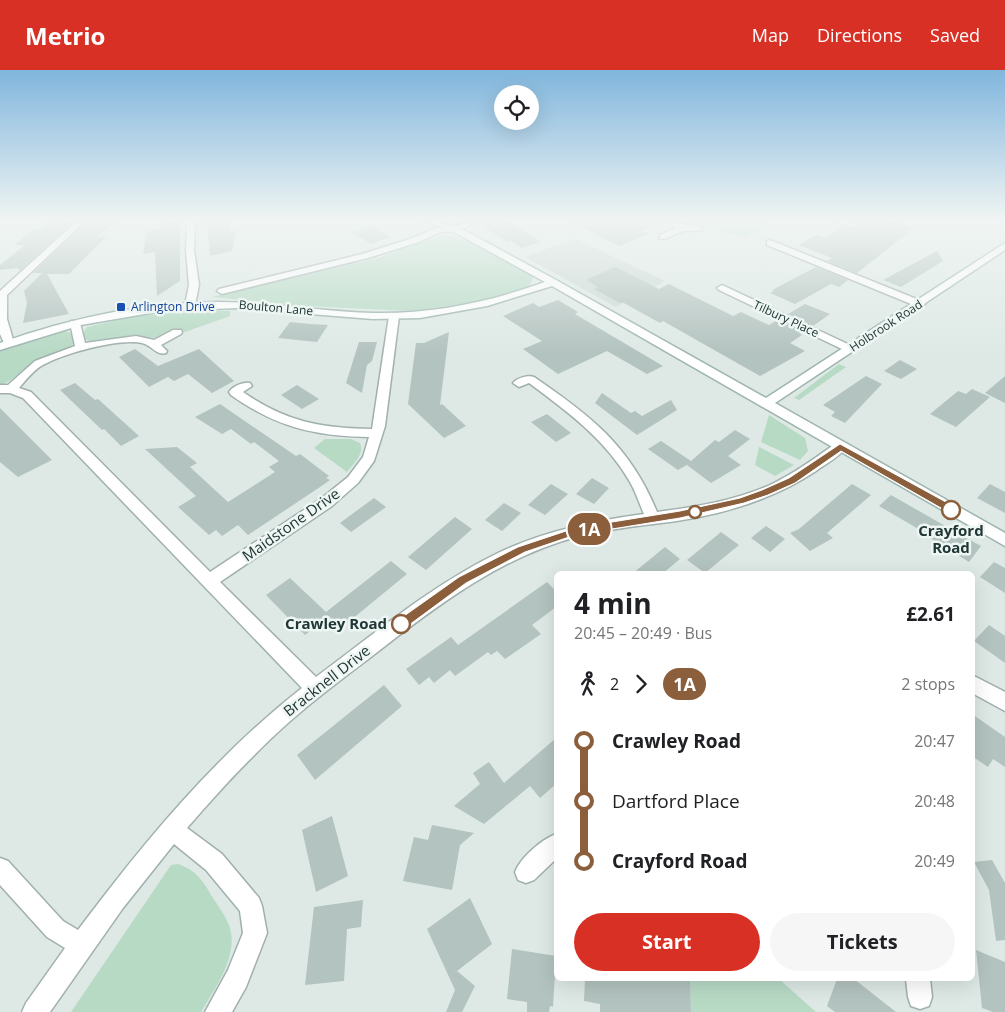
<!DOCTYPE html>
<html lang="en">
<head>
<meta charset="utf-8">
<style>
  :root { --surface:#fff; --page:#f6f6f6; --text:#202124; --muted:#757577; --accent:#d93025 }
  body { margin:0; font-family:"Open Sans",sans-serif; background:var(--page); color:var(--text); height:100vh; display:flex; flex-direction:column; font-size:19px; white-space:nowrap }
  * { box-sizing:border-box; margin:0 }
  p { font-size:16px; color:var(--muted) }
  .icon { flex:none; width:28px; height:28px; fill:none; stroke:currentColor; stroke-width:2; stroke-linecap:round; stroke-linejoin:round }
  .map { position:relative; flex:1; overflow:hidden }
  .details { position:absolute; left:554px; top:501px; width:421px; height:410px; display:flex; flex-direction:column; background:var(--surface); border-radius:8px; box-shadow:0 5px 20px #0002 }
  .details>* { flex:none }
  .badge { padding:0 10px; border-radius:16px; font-size:18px; line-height:32px }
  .controls { position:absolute; left:494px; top:15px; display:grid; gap:10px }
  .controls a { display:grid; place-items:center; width:45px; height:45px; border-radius:50%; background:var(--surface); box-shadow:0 5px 20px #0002; font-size:25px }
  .map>.badge { position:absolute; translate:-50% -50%; box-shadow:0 0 0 2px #fff }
  .legs { display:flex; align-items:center; gap:8px; height:55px; padding:0 20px; font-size:16px }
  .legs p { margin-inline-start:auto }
  .head { display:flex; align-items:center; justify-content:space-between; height:85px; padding:0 20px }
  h1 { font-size:28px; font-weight:700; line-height:38px }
  .action { display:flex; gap:10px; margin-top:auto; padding:10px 20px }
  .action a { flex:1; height:58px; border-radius:30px; background:var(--accent); color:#fff; font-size:20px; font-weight:700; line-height:58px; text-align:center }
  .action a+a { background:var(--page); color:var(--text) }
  ul { padding:0 20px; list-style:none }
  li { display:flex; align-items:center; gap:18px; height:60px; font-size:19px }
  li i { display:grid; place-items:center; width:8px; height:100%; margin:0 6px; background:currentColor }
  li i::after { content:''; width:12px; height:12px; margin:-6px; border:4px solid; border-radius:50%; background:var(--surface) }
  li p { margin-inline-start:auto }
  li:first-child i { background:linear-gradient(#0000 50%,currentColor 0) }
  li:last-child i { background:linear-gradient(currentColor 50%,#0000 0) }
  header { display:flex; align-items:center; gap:30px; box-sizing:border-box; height:70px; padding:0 25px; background:var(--accent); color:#fff }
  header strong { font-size:24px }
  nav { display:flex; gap:28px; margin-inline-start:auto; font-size:18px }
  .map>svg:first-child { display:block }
  .built { fill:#ccd8d5 }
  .green { fill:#b7dac5 }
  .building { fill:#b3c3bf }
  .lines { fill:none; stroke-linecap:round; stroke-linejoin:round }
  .street-casing { stroke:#a1b0ad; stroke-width:3 }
  .secondary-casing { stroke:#9db4af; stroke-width:3 }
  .street { fill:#fff; fill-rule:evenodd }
  .secondary { fill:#fff; fill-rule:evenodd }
  .line-1 { fill:#8b5e3c; stroke:#fff }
  .transit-dot { fill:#1a4fb4; stroke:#eef6f3; stroke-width:2 }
  .stop-1-dot { fill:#fff; stroke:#8b5e3c; stroke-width:2.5 }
  .labels { text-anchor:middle; stroke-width:5; stroke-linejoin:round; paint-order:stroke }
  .far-transit-label { font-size:12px; fill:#164399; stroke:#eef6f3; text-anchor:start }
  .far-street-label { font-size:12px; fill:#203735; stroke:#eef6f3 }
  .street-label { font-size:15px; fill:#203735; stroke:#eef6f3 }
  .stop-label { font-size:15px; font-weight:bold; fill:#203735; stroke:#eef6f3 }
</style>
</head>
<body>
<header>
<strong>Metrio</strong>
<nav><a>Map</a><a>Directions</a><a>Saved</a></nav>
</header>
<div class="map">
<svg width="1005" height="942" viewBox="0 0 1005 942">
  <rect width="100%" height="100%" fill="#dee9e5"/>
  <polygon class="built" points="575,169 665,211 616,237 525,187"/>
  <g class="green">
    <polygon points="706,151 754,151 771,155 746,167 694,156"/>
    <polygon points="443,164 464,170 530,204 533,207 531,213 527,218 478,232 411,241 305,236 212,227 378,188"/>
    <polygon points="179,241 230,241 230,246 185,262 178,259 158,268 130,266 94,272 83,269 84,261 87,257 131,247"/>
    <path d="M64,261L72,263L75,270C70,283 49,285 37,291C22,298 16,310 0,315V281Z"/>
    <polygon points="839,294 846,297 799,330 794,328"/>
    <polygon points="769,345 805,368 808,381 800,390 761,372"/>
    <path d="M325,369H351L360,373C365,384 353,394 347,402L314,378Z"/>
    <polygon points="759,377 794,395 775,406 755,395"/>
    <path d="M178,794C194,799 203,810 211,825C217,834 225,845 229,855C240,885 215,918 201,942H71L171,795Z"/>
    <polygon points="690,909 779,909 816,942 691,942"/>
  </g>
  <g class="building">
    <polygon points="50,151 75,151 19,201 18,198 0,200 0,195 25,175 15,175 32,160 40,159"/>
    <polygon points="87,151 116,151 97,167 107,166 69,204 47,204 69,244 23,253 27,233 24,221 42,203 33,203"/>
    <polygon points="180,151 180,211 157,226 155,182 143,184 147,161 161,159 163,152"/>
    <polygon points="207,151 230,151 229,162 236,161 232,181 210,186"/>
    <polygon points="486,151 508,151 541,172 522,178 511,171 508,172 484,157 488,156 485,153"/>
    <polygon points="569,151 664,151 665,152 642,161 649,164 619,176"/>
    <polygon points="852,151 892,151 914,158 857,203 827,191 832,188 799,175 816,165 826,168 844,156 851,159 857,157 858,154"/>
    <polygon points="370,155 390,167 371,174 351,162"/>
    <polygon points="937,181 943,191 901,217 883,210"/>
    <polygon points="615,197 659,219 669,214 733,246 741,242 769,255 777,250 803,262 800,264 802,265 790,273 805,281 760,306 663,251 660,253 622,232 620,233 594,219 598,217 586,210"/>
    <polygon points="816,197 848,210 839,217 831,214 795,234 770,223 774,221 772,220"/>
    <polygon points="558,230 578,242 575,244 663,296 647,304 607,281 558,304 523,279 542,271 503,246 533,233 539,237"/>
    <polygon points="805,234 830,244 813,256 788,244"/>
    <polygon points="290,252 310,254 328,255 317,272 278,268"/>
    <polygon points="449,262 440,335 442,334 466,356 444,368 408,334 416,273 424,273"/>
    <polygon points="359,272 377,272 372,291 367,295 362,323 346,313"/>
    <polygon points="135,279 158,296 199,279 234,311 212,323 188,304 174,311 168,307 149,317 119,287"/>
    <polygon points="900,290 917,299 901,309 884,301"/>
    <polygon points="866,306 882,314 845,353 831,346 835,342 823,335"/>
    <polygon points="1005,306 1005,333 985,323"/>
    <polygon points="75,313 95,330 98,329 139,366 121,376 104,359 102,360 60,320"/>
    <polygon points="297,315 319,329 302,339 281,325"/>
    <polygon points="972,319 990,327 956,357 930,344 958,321 966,324"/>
    <polygon points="602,323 631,343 635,341 642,346 671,330 677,340 637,365 595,333"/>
    <polygon points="220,334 296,386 300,384 329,406 326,408 330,410 323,415 248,465 238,455 222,466 216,460 209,465 178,437 196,426 145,379 177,377 197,393 190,397 228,432 275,402 269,397 279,391 254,372 251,374 231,359 222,364 195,347"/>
    <polygon points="0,338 52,390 18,407 0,392"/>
    <polygon points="547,344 571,363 556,372 531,352"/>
    <polygon points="735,360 750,369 728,386 741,395 711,413 687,395 690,393 678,400 648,379 661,371 691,391 715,370 719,372"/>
    <polygon points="592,408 609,418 594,434 576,424"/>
    <polygon points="551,414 568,424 545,445 528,435"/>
    <polygon points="852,414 871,425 827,463 833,468 810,481 790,463 799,459"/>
    <polygon points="990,414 1005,422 1005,443 977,428"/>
    <polygon points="891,425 961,465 981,476 969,492 930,468 932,467 879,436"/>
    <polygon points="374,428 386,437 351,462 340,453"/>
    <polygon points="504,433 521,443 502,461 485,450"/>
    <polygon points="455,447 472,459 426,500 408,487"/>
    <polygon points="766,456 785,469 770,482 751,468"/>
    <polygon points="721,462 739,475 705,503 687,490"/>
    <polygon points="665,477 680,489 662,504 632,504"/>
    <polygon points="391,491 407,504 340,559 329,546 305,565 266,525 290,508 326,542"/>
    <polygon points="994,492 1005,498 1005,523 980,507"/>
    <polygon points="547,512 556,521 556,537 532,555 541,564 505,589 497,581 491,585 488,582 455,606 450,600 434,613 429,607 419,615 406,599 451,567 458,575"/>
    <polygon points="989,555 1005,566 1005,593 974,571"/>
    <polygon points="384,615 402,636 315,710 297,685"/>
    <polygon points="972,644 1005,667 1005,697 993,689 988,697 972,686"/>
    <polygon points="556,668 556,714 540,728 530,716 484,754 454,736 480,714 473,703 489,692 504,713"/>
    <polygon points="332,746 348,806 316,822 302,760"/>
    <polygon points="432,755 474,763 460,775 452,820 403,811 414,767 428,770"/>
    <polygon points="992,790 1005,813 1005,870 996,871 989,820 974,792"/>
    <polygon points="470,828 492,874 457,901 475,916 462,942 446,942 455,920 427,859"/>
    <polygon points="363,830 361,857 347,859 344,911 305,915 314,837"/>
    <polygon points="512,879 556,886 553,937 550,936 549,942 527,942 527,932 507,929"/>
    <polygon points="976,880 1005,892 1005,942 993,942 982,938"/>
    <polygon points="585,909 690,909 691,942 600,942 600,934 584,931"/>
    <polygon points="837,909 854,909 896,942 835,942 827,936"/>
  </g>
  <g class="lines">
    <defs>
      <g id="street">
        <polygon points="77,151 85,151 7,225 7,249 14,273 9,276 5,275 0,264 0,221"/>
        <polygon points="187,151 195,151 194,180 199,215 195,235 190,238 185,235 189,215 186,180"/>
        <path d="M666,151C670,151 701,157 704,159C698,163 691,159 684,161C675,162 669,170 660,169V165L676,158Z"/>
        <polygon points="837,151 848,151 856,155 852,157"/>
        <polygon points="455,157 458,157 458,161 440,162 419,172 368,188 222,224 217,221 219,219 362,184 413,168 436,158"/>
        <polygon points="770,170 924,232 925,234 920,237 916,236 767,175 767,171"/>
        <polygon points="722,215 854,277 855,279 850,282 846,281 719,220 717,218"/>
        <path d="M394,243L399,246L385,356L374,391L358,413L332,436L220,512L316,607C374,564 432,515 498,483C544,461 593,451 644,444C639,433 636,422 630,412C606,370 567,341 529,313L519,317L513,313C517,308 528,305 534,307C591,346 630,376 657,442C695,437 734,431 770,415C793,404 814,389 835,374H845L846,377C840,387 825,394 816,401C768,433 710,448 653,454C629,457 604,460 580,466C503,486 442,532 380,580C349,604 317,627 288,653C252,685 219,721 187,758L222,784L259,828L262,836L267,863L246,917L232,942H205L228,900L243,863L240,841L206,800L174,774L123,838L50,942H22L26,933L65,878L47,867L0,815V788L8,791L63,851L78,860C144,772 215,686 302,618L23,328L10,323H0V315H8L35,291L75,276L70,253L71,251H79L80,253L85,273L136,266L154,270L173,260H181L182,262L181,264L161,275L167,281L166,283C156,286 152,275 142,273C118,268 62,284 41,296C32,302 26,310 19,318L31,322L210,502L322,428L348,407L363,387L369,367C314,366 276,357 231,325L229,322C233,316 243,312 250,313L252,316L243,322C286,352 321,358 372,359L389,246Z"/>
        <polygon points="972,605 1005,622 1005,641 972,623"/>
        <path d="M556,764V789L534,810L526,813L518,810L515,802C521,787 541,770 556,764Z"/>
        <polygon points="906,909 930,909 932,927 929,936 920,939 911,936 908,927"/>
      </g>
      <path id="secondary" d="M425,151C436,150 444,156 454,156C460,156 469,151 478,151L462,159L556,210L766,328L1005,173V180L775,333L1005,463V476L552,216L487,236L420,248L373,249L237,238L162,241L81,255L0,280V273C71,248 144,232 219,232C271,232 322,242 374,243C433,244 490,232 545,212L452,161Z"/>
    </defs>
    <use href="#street" class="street-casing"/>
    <use href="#secondary" class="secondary-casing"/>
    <use href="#street" class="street"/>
    <use href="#secondary" class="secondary"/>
  </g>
  <linearGradient id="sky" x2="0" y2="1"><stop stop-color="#81b6dd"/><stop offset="0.53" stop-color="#f0f5f3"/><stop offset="1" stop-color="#f0f5f3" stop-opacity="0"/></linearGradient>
  <rect width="1005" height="283" fill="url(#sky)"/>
  <polygon class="line-1" points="840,374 955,437 955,442 948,442 841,381 795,413 768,425 744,433 680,448 575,465 525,482 466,513 405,558 397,558 395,554 397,551 459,507 518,477 575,458 680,441 740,428 762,420 789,408"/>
  <rect class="transit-dot" x="116" y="232" width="10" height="10" rx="2.5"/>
  <g class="stop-1-dot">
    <circle cx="951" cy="440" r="9"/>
    <circle cx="695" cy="442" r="6"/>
    <circle cx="401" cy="554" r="9"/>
  </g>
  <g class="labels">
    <g class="far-transit-label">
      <text x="131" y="241">Arlington Drive</text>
    </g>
    <g class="far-street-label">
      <text transform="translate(276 238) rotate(5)" y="4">Boulton Lane</text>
      <text transform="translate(786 249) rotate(25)" y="4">Tilbury Place</text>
      <text transform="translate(886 256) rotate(-33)" y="4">Holbrook Road</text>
    </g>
    <g class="street-label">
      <text transform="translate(291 455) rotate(-35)" y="5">Maidstone Drive</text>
      <text transform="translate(327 611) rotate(-38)" y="5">Bracknell Drive</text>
    </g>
    <g class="stop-label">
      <text x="951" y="466">Crayford<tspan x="951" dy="17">Road</tspan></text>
      <text x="387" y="559" text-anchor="end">Crawley Road</text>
    </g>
  </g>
</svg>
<div class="controls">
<a><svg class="icon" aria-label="locate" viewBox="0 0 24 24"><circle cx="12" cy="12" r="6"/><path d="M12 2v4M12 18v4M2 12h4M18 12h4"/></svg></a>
</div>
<b class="badge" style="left:589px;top:459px;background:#8b5e3c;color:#fff">1A</b>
<section class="details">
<div class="head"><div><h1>4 min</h1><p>20:45 – 20:49 · Bus</p></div><b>£2.61</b></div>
<div class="legs"><svg class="icon" aria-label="walk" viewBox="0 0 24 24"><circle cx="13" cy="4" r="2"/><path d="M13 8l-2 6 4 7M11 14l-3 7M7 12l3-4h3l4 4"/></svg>2<svg class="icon" aria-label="forward" viewBox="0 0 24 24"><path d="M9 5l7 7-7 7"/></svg><b class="badge" style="background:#8b5e3c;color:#fff">1A</b><p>2 stops</p></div>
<ul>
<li><i style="color:#8b5e3c"></i><b>Crawley Road</b><p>20:47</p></li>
<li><i style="color:#8b5e3c"></i><span>Dartford Place</span><p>20:48</p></li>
<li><i style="color:#8b5e3c"></i><b>Crayford Road</b><p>20:49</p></li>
</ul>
<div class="action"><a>Start</a><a>Tickets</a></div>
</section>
</div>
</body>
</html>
